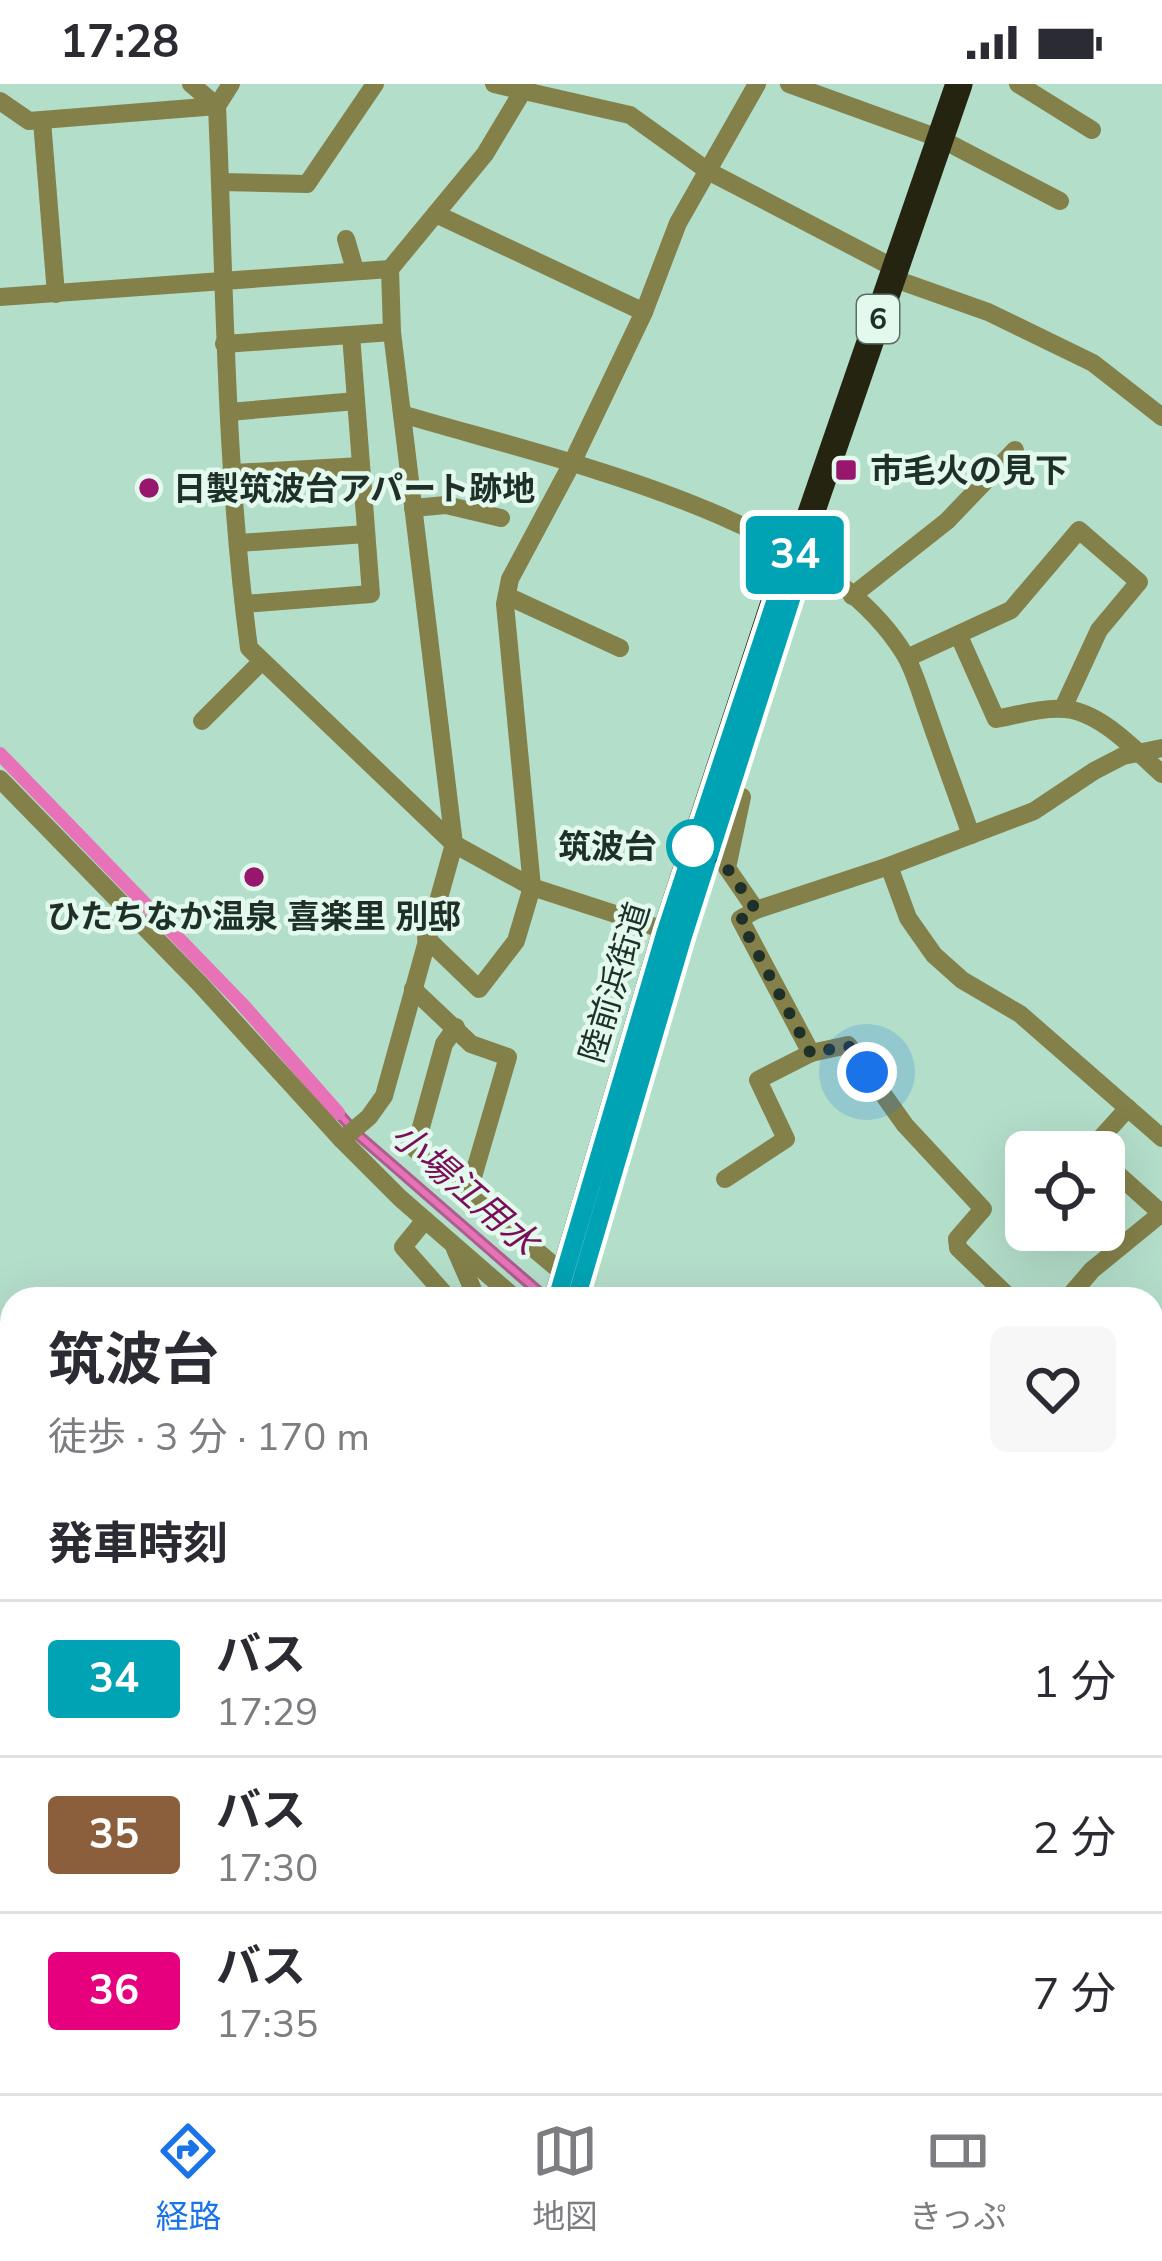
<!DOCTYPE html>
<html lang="ja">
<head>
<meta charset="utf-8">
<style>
  :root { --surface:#fff; --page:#f7f7f7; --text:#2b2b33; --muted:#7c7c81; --line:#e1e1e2; --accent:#1a73e8 }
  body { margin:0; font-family:"Nunito Sans","Noto Sans JP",sans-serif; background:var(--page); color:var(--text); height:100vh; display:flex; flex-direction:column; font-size:45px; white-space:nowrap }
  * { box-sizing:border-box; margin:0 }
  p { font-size:39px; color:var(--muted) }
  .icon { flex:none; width:66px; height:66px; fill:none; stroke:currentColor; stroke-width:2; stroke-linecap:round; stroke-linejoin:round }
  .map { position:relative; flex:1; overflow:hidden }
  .panel { position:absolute; left:0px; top:1203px; width:1164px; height:807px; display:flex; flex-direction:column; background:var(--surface); border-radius:36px 36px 0 0; box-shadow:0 12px 48px #0002 }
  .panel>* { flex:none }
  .badge { padding:0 24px; border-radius:9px; font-size:42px; line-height:78px }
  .buttons { position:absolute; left:1005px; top:1047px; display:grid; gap:24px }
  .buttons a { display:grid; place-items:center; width:120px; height:120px; border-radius:18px; background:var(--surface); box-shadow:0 12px 48px #0002; font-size:60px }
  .you { position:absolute; width:60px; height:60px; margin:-30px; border:9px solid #fff; border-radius:50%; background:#1a73e8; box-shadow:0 0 0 18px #1a73e833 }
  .map>.badge { position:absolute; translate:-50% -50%; box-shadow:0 0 0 6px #fff }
  h2 { padding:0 48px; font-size:45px; line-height:108px }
  .round { display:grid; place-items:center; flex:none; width:126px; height:126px; border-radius:18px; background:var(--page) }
  .summary { display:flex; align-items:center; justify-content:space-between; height:204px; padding:0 48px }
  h1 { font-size:57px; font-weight:700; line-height:90px }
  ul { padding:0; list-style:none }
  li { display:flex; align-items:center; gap:36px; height:156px; padding:0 48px; border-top:3px solid var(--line) }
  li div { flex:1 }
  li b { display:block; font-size:45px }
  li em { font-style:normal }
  li .badge { min-width:132px; font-weight:700; text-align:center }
  .status { display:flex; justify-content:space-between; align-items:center; height:84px; padding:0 60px; background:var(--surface); direction:ltr }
  .status svg { height:33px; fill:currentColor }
  .menu { display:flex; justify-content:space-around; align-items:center; height:168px; border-top:3px solid var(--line); background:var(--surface); font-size:33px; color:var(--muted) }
  .menu a { display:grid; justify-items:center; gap:6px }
  .menu .selected { color:var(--accent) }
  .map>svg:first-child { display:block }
  .green { fill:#f1b194 }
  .water { fill:#e872b8; stroke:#ac5e8d; stroke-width:3 }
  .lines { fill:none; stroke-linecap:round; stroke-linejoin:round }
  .canal { stroke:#e872b8; stroke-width:14 }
  .minor { stroke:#83804a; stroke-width:18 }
  .major { stroke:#3e3b16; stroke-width:24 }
  .highway { stroke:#252411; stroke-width:27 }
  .line-casing { stroke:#fff; stroke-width:27 }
  .line { stroke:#00a3b4; stroke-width:18 }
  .walk { stroke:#1f3029; stroke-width:12; stroke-dasharray:0 21.6 }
  .poi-dot { fill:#97176e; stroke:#e3f9ee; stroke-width:4.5 }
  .stop-dot { fill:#fff; stroke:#00a3b4; stroke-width:6 }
  .labels { text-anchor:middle; stroke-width:9; stroke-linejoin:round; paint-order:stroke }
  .shield { fill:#e3f9ee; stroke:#5a6c64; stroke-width:3 }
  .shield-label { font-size:30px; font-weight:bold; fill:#1f3029 }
  .poi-label { font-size:33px; font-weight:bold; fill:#1f3029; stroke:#e3f9ee; text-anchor:start }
  .stop-label { font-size:33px; font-weight:bold; fill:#1f3029; stroke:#e3f9ee; text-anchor:end }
  .street-label { font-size:33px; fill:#1f3029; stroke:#e3f9ee }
  .water-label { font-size:36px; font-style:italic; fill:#7a0e58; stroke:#e3f9ee }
</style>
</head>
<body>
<div class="status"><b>17:28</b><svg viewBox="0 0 49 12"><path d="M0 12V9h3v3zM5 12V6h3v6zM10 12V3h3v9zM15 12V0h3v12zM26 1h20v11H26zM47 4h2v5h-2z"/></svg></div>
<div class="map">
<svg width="1162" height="2009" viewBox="0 0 1162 2009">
  <rect width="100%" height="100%" fill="#b3deca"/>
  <polygon class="green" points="1152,1465 1162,1467 1162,1590 1152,1584"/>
  <polygon class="water" points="329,1012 361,1048 554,1215 540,1215 355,1054 322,1017"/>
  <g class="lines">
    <g class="canal">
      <polyline points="0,670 242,920 338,1029"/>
      <polyline points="1152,1610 1162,1616"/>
    </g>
    <g class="minor">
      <polyline points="191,0 217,22"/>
      <path d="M231,0L217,22C225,203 225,385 249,564L454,760L532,803L683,852"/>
      <polyline points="494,0 630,31 708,87 896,185"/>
      <polyline points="789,0 941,55 1060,117"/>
      <polyline points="1018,0 1092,46"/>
      <polyline points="0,17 29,37 217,22"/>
      <polyline points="42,37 56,210"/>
      <polyline points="220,98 307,100 375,0"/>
      <polyline points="436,130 644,228"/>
      <polyline points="346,155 355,186"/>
      <polyline points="892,194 988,228 1093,279 1162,333"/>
      <polyline points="0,213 390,185"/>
      <polyline points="224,260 392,248"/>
      <polyline points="229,328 356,317"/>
      <path d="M402,330C551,375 821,430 905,571C915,588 921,611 928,630C942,671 957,711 971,751"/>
      <polyline points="234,389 361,382"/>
      <polyline points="413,424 446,421 501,434"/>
      <polyline points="239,459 366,450"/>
      <polyline points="507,512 620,564"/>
      <polyline points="852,512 947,437 1015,366"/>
      <polyline points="244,520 371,510 351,251"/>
      <path d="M959,552L996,635C1017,631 1043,623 1065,625C1101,628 1136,667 1162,690"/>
      <polyline points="907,574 1011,526 1079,446 1139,498 1099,546 1063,624"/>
      <polyline points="202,637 262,577"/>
      <polyline points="0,695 200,900 342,1056 400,1114 516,1215"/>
      <polyline points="729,708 742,713 727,784 756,826"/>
      <polyline points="889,782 908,834 934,871 962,896 1020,930 1162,1054"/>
      <polyline points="426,854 479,905 516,857 532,803 505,520 510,495 571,381 644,228 678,139 757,0"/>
      <polyline points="413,905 471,960 508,973 468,1110"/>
      <polyline points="456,943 444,960 415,1065 564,1190"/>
      <polyline points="811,969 740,835 756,826 889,782 1034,727 1094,687 1123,672 1162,664"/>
      <polyline points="342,1056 369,1033 384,1012 454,760 392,248 390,185 485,70 527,0"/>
      <polyline points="1092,1068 1090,1066 1128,1024"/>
      <polyline points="1104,1078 1161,1129"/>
      <polyline points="725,1095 786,1055 758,996 811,969 848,961 905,1041 983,1125 957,1155 958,1164 1011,1215"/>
      <polyline points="425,1136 403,1163 449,1215"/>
      <polyline points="455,1165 477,1215"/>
      <polyline points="1067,1215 1092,1186 1162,1129"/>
      <polyline points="1152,1635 1162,1642"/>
      <polyline points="507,1998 523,2009"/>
      <polyline points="393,2009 394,1998"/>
    </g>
    <polyline class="major" points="258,2009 270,1998"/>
    <g class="highway">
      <polyline points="557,1215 666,847 787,479 797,470 959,0"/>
      <polyline points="237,2009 245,1998"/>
      <polyline points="310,2009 311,1998"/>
      <polyline points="329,2009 330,1998"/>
      <polyline points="366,2009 367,1998"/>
    </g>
  </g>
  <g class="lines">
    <defs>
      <polyline id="line" points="557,1215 666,847 788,479 797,470 801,484 683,852 576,1215"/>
    </defs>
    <use href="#line" class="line-casing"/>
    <use href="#line" class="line"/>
    <polyline class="walk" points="693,762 727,784 756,826 740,836 811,970 848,961 867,988"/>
  </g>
  <g class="poi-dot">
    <rect x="834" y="374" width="24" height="24" rx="6"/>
    <circle cx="149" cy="404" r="12"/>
    <circle cx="254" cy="793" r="12"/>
  </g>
  <circle class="stop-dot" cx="693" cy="762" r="24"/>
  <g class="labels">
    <rect class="shield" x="857" y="211" width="42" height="48" rx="9"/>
    <g class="shield-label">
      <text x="878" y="245">6</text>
    </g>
    <g class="poi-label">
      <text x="870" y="398">市毛火の見下</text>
      <text x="173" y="416">日製筑波台アパート跡地</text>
      <text x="254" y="844" text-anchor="middle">ひたちなか温泉 喜楽里 別邸</text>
    </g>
    <g class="stop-label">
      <text x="657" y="774">筑波台</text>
    </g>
    <g class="street-label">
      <text transform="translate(614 898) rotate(-73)" y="12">陸前浜街道</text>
    </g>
    <g class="water-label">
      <text transform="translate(465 1104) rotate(41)" y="13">小場江用水</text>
    </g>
  </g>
</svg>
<div class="buttons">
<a><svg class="icon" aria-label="locate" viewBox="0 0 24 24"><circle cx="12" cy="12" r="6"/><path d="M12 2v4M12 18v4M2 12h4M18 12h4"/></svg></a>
</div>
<div class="you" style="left:867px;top:988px"></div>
<b class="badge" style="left:795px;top:471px;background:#00a3b4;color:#fff">34</b>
<section class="panel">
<div class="summary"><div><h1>筑波台</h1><p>徒歩 · 3 分 · 170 m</p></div><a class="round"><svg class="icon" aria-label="heart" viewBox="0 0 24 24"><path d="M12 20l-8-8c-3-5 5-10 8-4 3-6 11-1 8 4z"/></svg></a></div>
<h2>発車時刻</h2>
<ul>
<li><span class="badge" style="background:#00a3b4;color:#fff">34</span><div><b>バス</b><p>17:29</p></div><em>1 分</em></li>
<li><span class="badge" style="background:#8b5e3c;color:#fff">35</span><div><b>バス</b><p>17:30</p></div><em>2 分</em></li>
<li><span class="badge" style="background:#e6007e;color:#fff">36</span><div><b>バス</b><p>17:35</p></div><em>7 分</em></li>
</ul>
</section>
</div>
<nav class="menu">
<a class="selected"><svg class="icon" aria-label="directions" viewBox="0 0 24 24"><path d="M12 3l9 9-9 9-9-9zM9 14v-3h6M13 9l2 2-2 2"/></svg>経路</a>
<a><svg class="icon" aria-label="map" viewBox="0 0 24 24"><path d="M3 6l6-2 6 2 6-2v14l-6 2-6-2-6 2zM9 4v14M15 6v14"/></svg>地図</a>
<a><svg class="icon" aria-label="tickets" viewBox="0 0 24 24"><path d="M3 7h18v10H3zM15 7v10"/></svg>きっぷ</a>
</nav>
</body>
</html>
